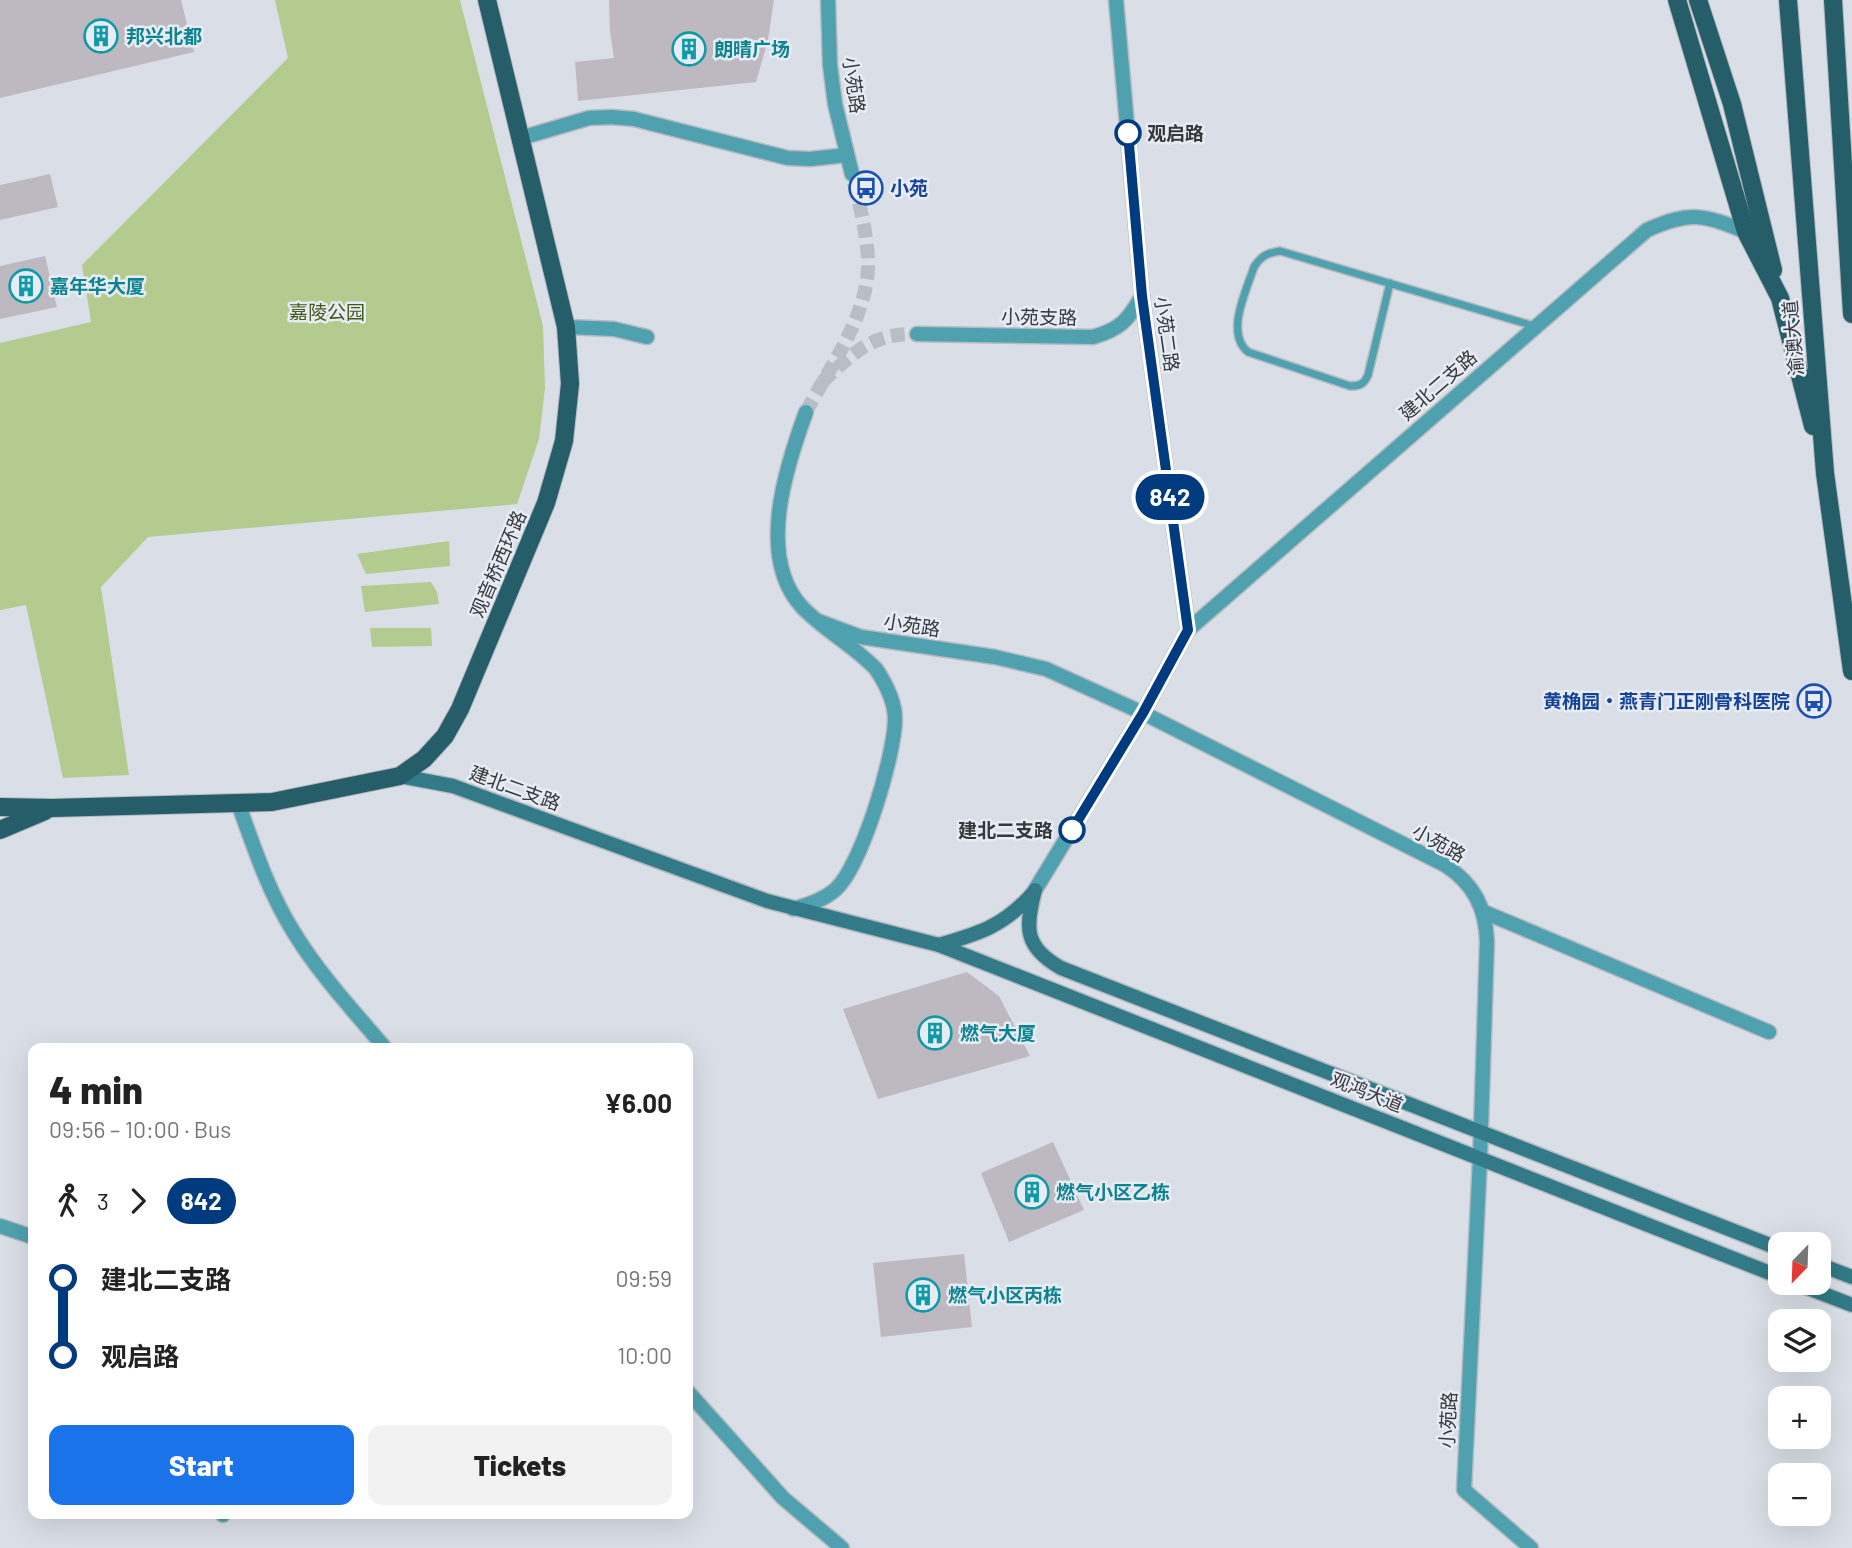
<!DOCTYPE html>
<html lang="en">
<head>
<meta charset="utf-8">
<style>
  :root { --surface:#fff; --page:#f2f2f2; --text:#222; --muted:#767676; --accent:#1a73e8 }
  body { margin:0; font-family:Barlow,"Noto Sans SC",sans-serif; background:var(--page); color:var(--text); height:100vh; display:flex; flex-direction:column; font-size:26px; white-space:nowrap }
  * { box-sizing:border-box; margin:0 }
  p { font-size:23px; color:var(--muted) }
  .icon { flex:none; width:38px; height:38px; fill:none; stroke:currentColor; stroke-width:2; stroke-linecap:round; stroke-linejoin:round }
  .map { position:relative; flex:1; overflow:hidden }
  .sheet { position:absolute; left:28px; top:1043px; width:665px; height:476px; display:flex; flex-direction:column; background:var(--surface); border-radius:14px; box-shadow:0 7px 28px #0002 }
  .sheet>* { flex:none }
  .badge { padding:0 14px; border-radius:23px; font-size:24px; line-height:46px }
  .needle { width:46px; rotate:203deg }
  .fabs { position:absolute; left:1768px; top:1232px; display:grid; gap:14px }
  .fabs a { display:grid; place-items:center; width:63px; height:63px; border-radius:14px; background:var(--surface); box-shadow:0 7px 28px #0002; font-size:35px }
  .map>.badge { position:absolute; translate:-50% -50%; box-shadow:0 0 0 4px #fff }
  .legs { display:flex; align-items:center; gap:10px; height:77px; padding:0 21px; font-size:23px }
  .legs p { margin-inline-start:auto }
  .head { display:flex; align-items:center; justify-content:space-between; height:119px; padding:0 21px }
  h1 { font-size:38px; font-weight:800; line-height:52px }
  .primary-button { display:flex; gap:14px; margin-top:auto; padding:14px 21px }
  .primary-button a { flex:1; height:80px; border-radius:14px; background:var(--accent); color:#fff; font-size:28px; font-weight:800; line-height:80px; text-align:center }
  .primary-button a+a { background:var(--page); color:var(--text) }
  ul { padding:0 21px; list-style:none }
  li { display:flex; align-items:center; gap:24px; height:77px; font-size:26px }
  li i { display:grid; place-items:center; width:10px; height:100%; margin:0 9px; background:currentColor }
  li i::after { content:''; width:18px; height:18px; margin:-9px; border:5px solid; border-radius:50%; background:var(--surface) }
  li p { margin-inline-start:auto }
  li:first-child i { background:linear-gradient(#0000 50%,currentColor 0) }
  li:last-child i { background:linear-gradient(currentColor 50%,#0000 0) }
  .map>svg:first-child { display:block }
  .green { fill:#b3cb8f }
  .building { fill:#beb9c1 }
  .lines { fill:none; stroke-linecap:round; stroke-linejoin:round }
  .minor-tunnel { stroke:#b9bec5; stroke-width:14; stroke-dasharray:14 7; stroke-linecap:butt }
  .tertiary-tunnel { stroke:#b9bec5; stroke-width:14; stroke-dasharray:14 7; stroke-linecap:butt }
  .service-casing { stroke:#b6bac1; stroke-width:10 }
  .minor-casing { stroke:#b6bac1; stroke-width:17 }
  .tertiary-casing { stroke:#b6bac1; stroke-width:17 }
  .secondary-casing { stroke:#b6bac1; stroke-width:17 }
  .primary-casing { stroke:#b6bac1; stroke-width:20 }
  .service { stroke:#50a1af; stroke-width:7 }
  .minor { stroke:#50a1af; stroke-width:14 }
  .tertiary { stroke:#50a1af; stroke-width:14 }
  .secondary { stroke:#327a87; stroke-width:14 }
  .primary { stroke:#255e69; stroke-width:18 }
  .line-1-casing { stroke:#fff; stroke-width:16 }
  .line-1 { stroke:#003b80; stroke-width:10 }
  .stop-1-dot { fill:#fff; stroke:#003b80; stroke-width:3.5 }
  .labels { text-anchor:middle; stroke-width:5; stroke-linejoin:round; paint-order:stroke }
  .culture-label { font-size:19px; font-weight:bold; fill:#0d838f; stroke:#e7ecf4; text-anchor:start }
  .street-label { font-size:19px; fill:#36383b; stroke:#e7ecf4 }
  .stop-label { font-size:19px; font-weight:bold; fill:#36383b; stroke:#e7ecf4; text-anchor:start }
  .transit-label { font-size:19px; font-weight:bold; fill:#164399; stroke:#e7ecf4; text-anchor:start }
  .park-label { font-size:19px; fill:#43581a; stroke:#e7ecf4 }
</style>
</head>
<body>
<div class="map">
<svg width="1852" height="1548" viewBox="0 0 1852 1548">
  <rect width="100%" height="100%" fill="#dadfe7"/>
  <g class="green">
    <polygon points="275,0 460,0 543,326 545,388 539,439 517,504 148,537 101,587 129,775 63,778 26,605 0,610 0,343 91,322 82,265 288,58"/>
    <polygon points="449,541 450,566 366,574 357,554"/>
    <polygon points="431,582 437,592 439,604 365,612 361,586"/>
    <polygon points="370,628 431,628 432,646 372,647"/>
  </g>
  <g class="building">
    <polygon points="0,0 181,0 194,52 0,98"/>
    <polygon points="609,0 774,0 768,40 756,82 578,101 575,62 614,58 610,32"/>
    <polygon points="50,174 58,207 0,220 0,185"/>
    <polygon points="45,256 57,307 0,319 0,266"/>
    <polygon points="967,972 999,996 1030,1056 878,1099 843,1009"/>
    <polygon points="1053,1142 1084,1210 1009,1242 981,1173"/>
    <polygon points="964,1254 972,1327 881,1337 873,1263"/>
  </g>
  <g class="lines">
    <path class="minor-tunnel" d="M822,382C853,353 872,333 917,334"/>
    <path class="tertiary-tunnel" d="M806,412C829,368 865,321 868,269C869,238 859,204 852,174"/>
    <defs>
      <path id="service" d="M1390,283L1368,375C1364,384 1360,386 1350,386L1248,352C1225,333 1246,292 1254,267C1261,256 1267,253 1280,251L1534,326"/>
      <g id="minor">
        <polyline points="1116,0 1142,296 1188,630"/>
        <polyline points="521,138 589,118 611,117 634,119 788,158 810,159 847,155"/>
        <polyline points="566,327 614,329 647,337"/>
        <path d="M917,334L1093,337C1121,329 1128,320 1142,296"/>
        <path d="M1143,713L1188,630L1647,230C1690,211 1703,214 1746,232"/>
        <polyline points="1484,912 1769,1032"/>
      </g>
      <g id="tertiary">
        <polyline points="828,0 830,65 835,104 852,174"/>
        <path d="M818,621L861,637L995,657L1046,669L1143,713L1445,865C1474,884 1486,908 1487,942L1480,1158L1464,1490L1531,1548"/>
        <path d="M238,803C254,847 268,891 293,931C319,974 353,1010 385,1048"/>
        <polyline points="1035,890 1143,713"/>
        <path d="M793,909C808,905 824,900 836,889C862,865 895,754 895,719C895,701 886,684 876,669C854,646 824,630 802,607C756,557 786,467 806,412"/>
        <polyline points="0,1226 33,1237"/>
        <polyline points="688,1392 783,1498 842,1548"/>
        <polyline points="223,1514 223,1515"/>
      </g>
      <g id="secondary">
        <polyline points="400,776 453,786 767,901 939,945 1780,1277"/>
        <path d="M1035,890C1025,928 1024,947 1061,968L1780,1249"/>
        <path d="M939,945C978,934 1004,926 1032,894"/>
        <polyline points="1818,1264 1852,1277"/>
        <polyline points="1795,1283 1852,1305"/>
      </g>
      <g id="primary">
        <polyline points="1677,0 1746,232 1780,298 1813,426"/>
        <polyline points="1698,0 1732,104 1773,270"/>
        <polyline points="1788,0 1825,473 1852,671"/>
        <polyline points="1833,0 1852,314"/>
        <polyline points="0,807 52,808 272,802 400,776 424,759 445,736 460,709 546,503 564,441 570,384 566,327 487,0"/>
        <polyline points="0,830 45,811"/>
      </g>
    </defs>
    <use href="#service" class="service-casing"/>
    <use href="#minor" class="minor-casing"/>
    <use href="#tertiary" class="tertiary-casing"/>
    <use href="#secondary" class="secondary-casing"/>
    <use href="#primary" class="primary-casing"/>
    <use href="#service" class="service"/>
    <use href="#minor" class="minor"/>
    <use href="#tertiary" class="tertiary"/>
    <use href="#secondary" class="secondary"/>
    <use href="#primary" class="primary"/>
  </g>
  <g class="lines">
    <defs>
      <polyline id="line-1" points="1072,830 1143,713 1188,630 1142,296 1128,133"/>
    </defs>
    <use href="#line-1" class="line-1-casing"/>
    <use href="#line-1" class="line-1"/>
  </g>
  <defs>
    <symbol id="building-ring" viewBox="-11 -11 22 22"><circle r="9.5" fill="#e7ecf4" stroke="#0f9aa8" stroke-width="1.5"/><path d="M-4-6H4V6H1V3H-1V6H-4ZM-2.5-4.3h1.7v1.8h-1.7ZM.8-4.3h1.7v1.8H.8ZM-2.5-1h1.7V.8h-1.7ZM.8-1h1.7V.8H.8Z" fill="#0f9aa8"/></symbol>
    <symbol id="bus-ring" viewBox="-11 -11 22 22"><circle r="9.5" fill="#e7ecf4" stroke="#1a4fb4" stroke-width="1.5"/><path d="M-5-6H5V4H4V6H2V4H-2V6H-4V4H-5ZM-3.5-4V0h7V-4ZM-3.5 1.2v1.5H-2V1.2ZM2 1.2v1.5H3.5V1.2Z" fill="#1a4fb4"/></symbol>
  </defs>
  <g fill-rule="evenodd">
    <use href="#building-ring" x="82" y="17" width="38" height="38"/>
    <use href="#building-ring" x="670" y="30" width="38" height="38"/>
    <use href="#bus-ring" x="847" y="169" width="38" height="38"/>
    <use href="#building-ring" x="7" y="267" width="38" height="38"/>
    <use href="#bus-ring" x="1795" y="682" width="38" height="38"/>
    <use href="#building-ring" x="916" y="1014" width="38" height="38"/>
    <use href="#building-ring" x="1013" y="1173" width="38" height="38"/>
    <use href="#building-ring" x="904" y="1276" width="38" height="38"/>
  </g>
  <g class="stop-1-dot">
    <circle cx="1128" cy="133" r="12"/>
    <circle cx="1072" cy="830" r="12"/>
  </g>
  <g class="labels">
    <g class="culture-label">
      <text x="126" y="43">邦兴北都</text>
      <text x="714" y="56">朗晴广场</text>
      <text x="50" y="293">嘉年华大厦</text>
      <text x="960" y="1040">燃气大厦</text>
      <text x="1056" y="1199">燃气小区乙栋</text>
      <text x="948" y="1302">燃气小区丙栋</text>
    </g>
    <g class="street-label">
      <text transform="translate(854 85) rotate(82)" y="7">小苑路</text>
      <text transform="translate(1039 317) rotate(1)" y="7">小苑支路</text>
      <text transform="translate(1167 334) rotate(82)" y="7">小苑二路</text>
      <text transform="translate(1793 338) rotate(-95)" y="7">渝澳大道</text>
      <text transform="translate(1438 385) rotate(-41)" y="7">建北二支路</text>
      <text transform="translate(498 564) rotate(-67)" y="7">观音桥西环路</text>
      <text transform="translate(912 625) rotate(9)" y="7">小苑路</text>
      <text transform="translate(515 788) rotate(20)" y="7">建北二支路</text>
      <text transform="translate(1439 843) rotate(29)" y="7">小苑路</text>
      <text transform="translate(1367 1092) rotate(22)" y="7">观鸿大道</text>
      <text transform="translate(1448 1420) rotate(-87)" y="7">小苑路</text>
    </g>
    <g class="stop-label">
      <text x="1147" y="140">观启路</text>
      <text x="1053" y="837" text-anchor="end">建北二支路</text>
    </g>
    <g class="transit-label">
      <text x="890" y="195">小苑</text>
      <text x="1790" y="708" text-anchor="end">黄桷园‧燕青门正刚骨科医院</text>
    </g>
    <g class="park-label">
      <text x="327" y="319">嘉陵公园</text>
    </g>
  </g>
</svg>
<div class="fabs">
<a><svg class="needle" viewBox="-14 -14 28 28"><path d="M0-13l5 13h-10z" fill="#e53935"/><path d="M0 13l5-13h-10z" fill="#767676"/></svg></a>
<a><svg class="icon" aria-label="layers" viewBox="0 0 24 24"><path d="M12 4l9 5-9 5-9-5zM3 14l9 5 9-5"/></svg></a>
<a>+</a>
<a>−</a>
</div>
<b class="badge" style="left:1170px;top:497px;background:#003b80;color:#fff">842</b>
<section class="sheet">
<div class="head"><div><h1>4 min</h1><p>09:56 – 10:00 · Bus</p></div><b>¥6.00</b></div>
<div class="legs"><svg class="icon" aria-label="walk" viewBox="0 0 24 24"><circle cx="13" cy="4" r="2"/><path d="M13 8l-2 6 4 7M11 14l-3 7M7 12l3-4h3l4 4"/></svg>3<svg class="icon" aria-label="forward" viewBox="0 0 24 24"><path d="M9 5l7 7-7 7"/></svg><b class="badge" style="background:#003b80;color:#fff">842</b></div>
<ul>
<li><i style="color:#003b80"></i><b>建北二支路</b><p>09:59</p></li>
<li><i style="color:#003b80"></i><b>观启路</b><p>10:00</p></li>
</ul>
<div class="primary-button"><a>Start</a><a>Tickets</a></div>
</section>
</div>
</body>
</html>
